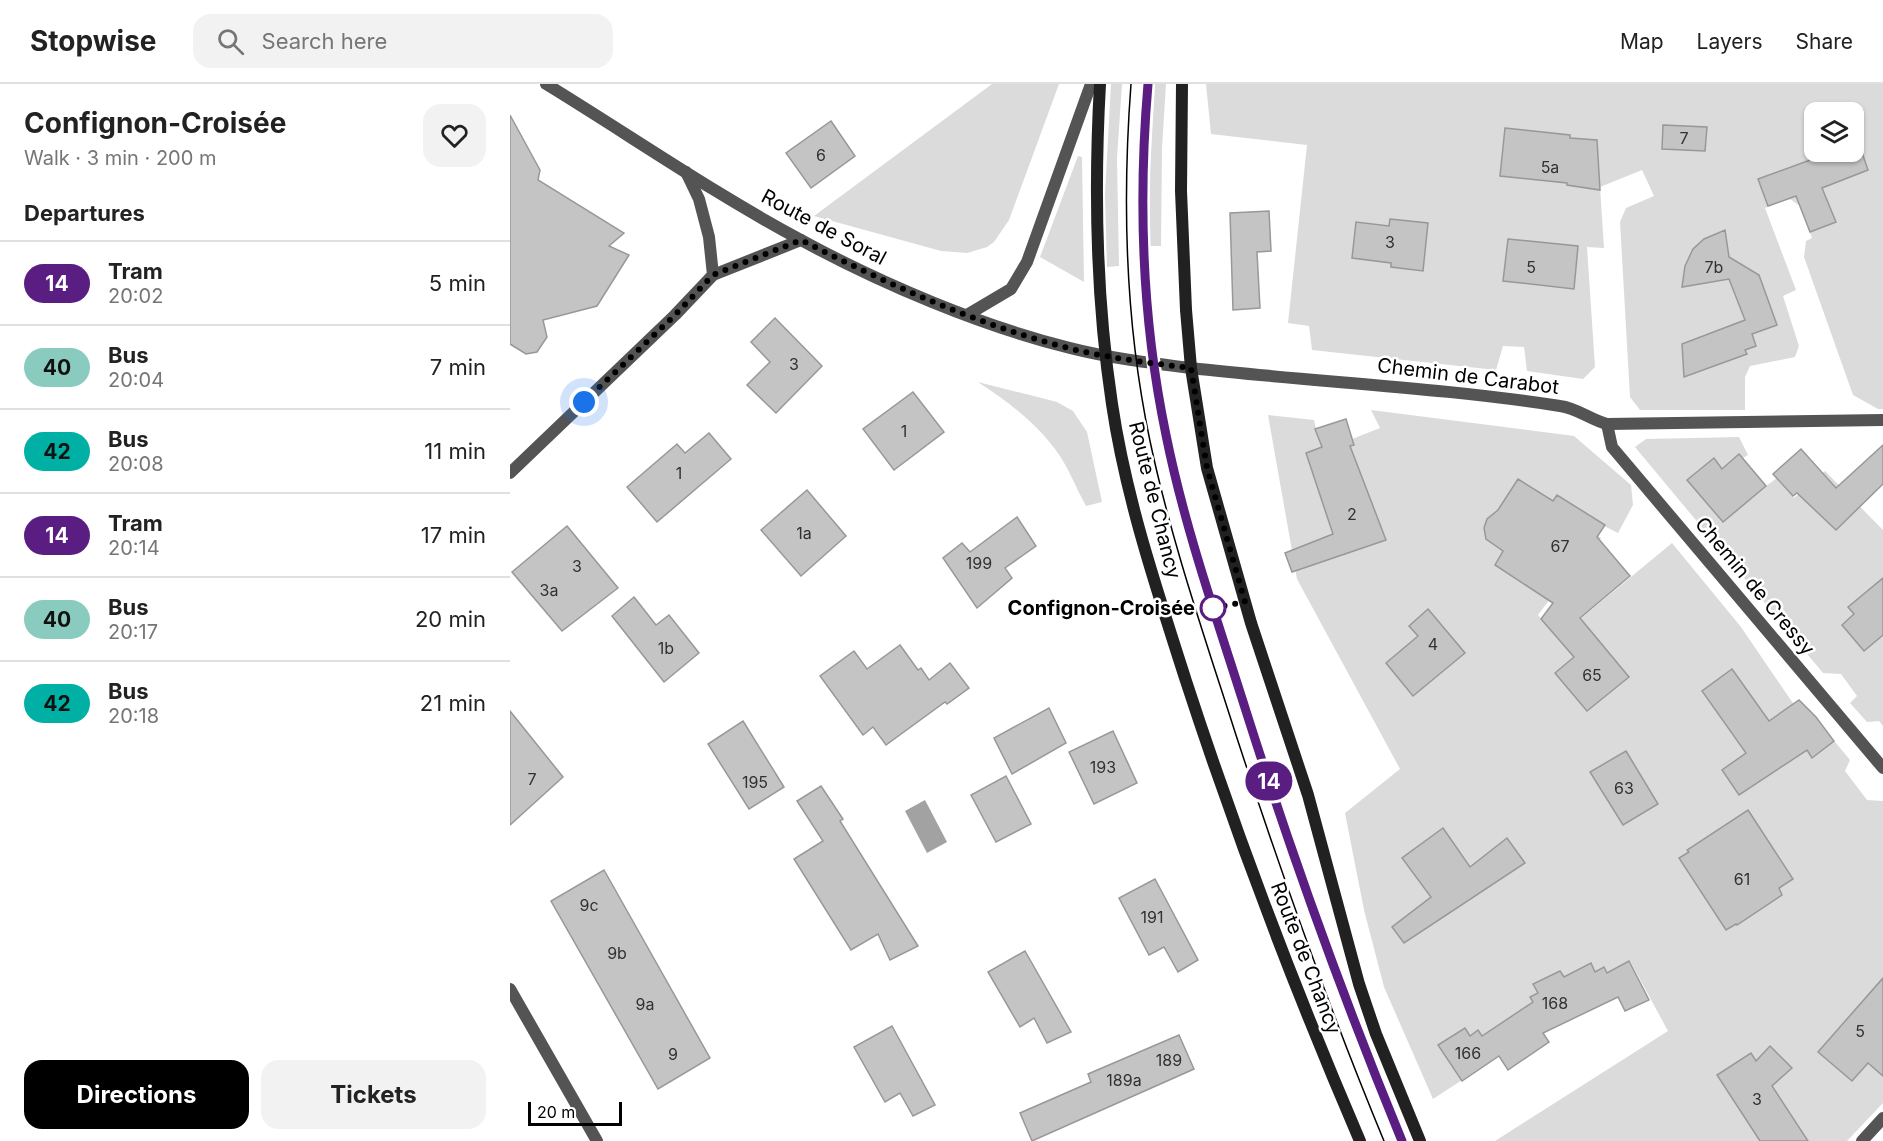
<!DOCTYPE html>
<html lang="en">
<head>
<meta charset="utf-8">
<style>
  :root { --surface:#fff; --page:#f2f2f2; --text:#222; --muted:#767676; --line:#e0e0e0; --accent:#000 }
  body { margin:0; font-family:Inter,sans-serif; background:var(--page); color:var(--text); height:100vh; display:flex; flex-direction:column; font-size:22px; white-space:nowrap }
  * { box-sizing:border-box; margin:0 }
  p { font-size:20px; color:var(--muted) }
  .icon { flex:none; width:33px; height:33px; fill:none; stroke:currentColor; stroke-width:2; stroke-linecap:round; stroke-linejoin:round }
  .map { position:relative; flex:1; overflow:hidden }
  .sheet { display:flex; flex-direction:column; background:var(--surface); width:510px }
  .sheet>* { flex:none }
  .badge { padding:0 12px; border-radius:20px; font-size:21px; line-height:39px }
  .tools { position:absolute; left:1294px; top:18px; display:grid; gap:12px }
  .tools a { display:grid; place-items:center; width:60px; height:60px; border-radius:12px; background:var(--surface); box-shadow:0 2px 4px #0004; font-size:30px }
  .scale { position:absolute; left:18px; bottom:15px; width:94px; box-sizing:border-box; padding-left:6px; border:3px solid #000; border-top:0; font-size:16px; line-height:21px; white-space:nowrap; color:#000; -webkit-text-stroke:4px #fff; paint-order:stroke }
  .you { position:absolute; width:30px; height:30px; margin:-15px; border:4px solid #fff; border-radius:50%; background:#1a73e8; box-shadow:0 0 0 9px #1a73e833 }
  .map>.badge { position:absolute; translate:-50% -50%; box-shadow:0 0 0 3px #fff }
  h2 { padding:0 24px; font-size:22px; line-height:54px }
  .round { display:grid; place-items:center; flex:none; width:63px; height:63px; border-radius:18px; background:var(--page) }
  .headline { display:flex; align-items:center; justify-content:space-between; height:102px; padding:0 24px }
  h1 { font-size:28px; font-weight:700; line-height:45px }
  .button { display:flex; gap:12px; margin-top:auto; padding:12px 24px }
  .button a { flex:1; height:69px; border-radius:18px; background:var(--accent); color:#fff; font-size:24px; font-weight:700; line-height:69px; text-align:center }
  .button a+a { background:var(--page); color:var(--text) }
  ul { padding:0; list-style:none }
  li { display:flex; align-items:center; gap:18px; height:84px; padding:0 24px; border-top:2px solid var(--line) }
  li div { flex:1 }
  li b { display:block; font-size:22px }
  li em { font-style:normal }
  li .badge { min-width:66px; font-weight:700; text-align:center }
  header { display:flex; align-items:center; gap:36px; box-sizing:border-box; height:84px; padding:0 30px; background:var(--surface); border-bottom:2px solid var(--line) }
  header strong { font-size:28px }
  nav { display:flex; gap:33px; margin-inline-start:auto; font-size:21px }
  .search { width:420px; height:54px; background:var(--page); display:flex; align-items:center; gap:15px; box-sizing:border-box; padding:0 21px; border-radius:18px; color:var(--muted); font-size:22px }
  main { display:flex; flex:1; min-height:0 }
  .map>svg:first-child { display:block }
  .green { fill:#dbdbdb; fill-rule:evenodd }
  .water { fill:#a2a2a2 }
  .building { fill:#c4c4c4; stroke:#989898; stroke-width:1.5 }
  .lines { fill:none; stroke-linecap:round; stroke-linejoin:round }
  .minor { stroke:#545454; stroke-width:12 }
  .tertiary { stroke:#545454; stroke-width:12 }
  .secondary { stroke:#212121; stroke-width:12 }
  .tram { stroke:#000; stroke-width:1.5 }
  .line-casing { stroke:#fff; stroke-width:14 }
  .line { stroke:#5a1e82; stroke-width:9 }
  .walk { stroke:#000; stroke-width:6; stroke-dasharray:0 10.8 }
  .stop-dot { fill:#fff; stroke:#5a1e82; stroke-width:3 }
  .labels { text-anchor:middle; stroke-width:5; stroke-linejoin:round; paint-order:stroke }
  .number-label { font-size:16px; fill:#313131 }
  .street-label { font-size:20px; fill:#000; stroke:#fff }
  .stop-label { font-size:20px; font-weight:bold; fill:#000; stroke:#fff; text-anchor:end }
</style>
</head>
<body>
<header>
<strong>Stopwise</strong>
<div class="search"><svg class="icon" aria-label="search" viewBox="0 0 24 24"><circle cx="10" cy="10" r="6"/><path d="M15 15l6 6"/></svg>Search here</div>
<nav><a>Map</a><a>Layers</a><a>Share</a></nav>
</header>
<main>
<section class="sheet">
<div class="headline"><div><h1>Confignon-Croisée</h1><p>Walk · 3 min · 200 m</p></div><a class="round"><svg class="icon" aria-label="heart" viewBox="0 0 24 24"><path d="M12 20l-8-8c-3-5 5-10 8-4 3-6 11-1 8 4z"/></svg></a></div>
<h2>Departures</h2>
<ul>
<li><span class="badge" style="background:#5a1e82;color:#fff">14</span><div><b>Tram</b><p>20:02</p></div><em>5 min</em></li>
<li><span class="badge" style="background:#89cbbe;color:#111">40</span><div><b>Bus</b><p>20:04</p></div><em>7 min</em></li>
<li><span class="badge" style="background:#00b0a4;color:#111">42</span><div><b>Bus</b><p>20:08</p></div><em>11 min</em></li>
<li><span class="badge" style="background:#5a1e82;color:#fff">14</span><div><b>Tram</b><p>20:14</p></div><em>17 min</em></li>
<li><span class="badge" style="background:#89cbbe;color:#111">40</span><div><b>Bus</b><p>20:17</p></div><em>20 min</em></li>
<li><span class="badge" style="background:#00b0a4;color:#111">42</span><div><b>Bus</b><p>20:18</p></div><em>21 min</em></li>
</ul>
<div class="button"><a>Directions</a><a>Tickets</a></div>
</section>
<div class="map">
<svg width="1373" height="1057" viewBox="0 0 1373 1057">
  <rect width="100%" height="100%" fill="#fff"/>
  <g class="green">
    <polygon points="482,0 549,0 499,136 484,158 477,163 457,169 431,167 304,132"/>
    <polygon points="601,0 612,0 607,74 609,182 597,183 595,110"/>
    <polygon points="645,0 656,0 652,64 651,162 639,162 639,103"/>
    <path d="M696,0H1373V325H1368L1343,311L1294,173L1296,157L1302,154L1290,122L1280,115L1255,124L1286,206L1273,212L1289,262L1285,273L1240,282L1235,293V326H1130L1120,313L1110,138L1116,124L1144,112L1132,86L1090,103L1094,164L1077,163L1085,283L1073,295L1017,287L1014,263L993,262L986,286L802,266L799,242L778,239L797,61L701,50ZM1305,28H1344V68H1305Z"/>
    <polygon points="568,72 572,73 572,75 574,198 530,173"/>
    <path d="M468,298L547,318L563,327L577,348L592,418L576,422C566,404 558,382 545,365C524,337 497,317 468,298Z"/>
    <path d="M861,326L1064,352L1121,401L1123,421L1108,449L1094,442L1088,452L1091,454C1073,482 1047,504 1028,531L1047,554L1162,459L1231,543L1291,631L1298,625L1340,676L1335,687L1357,716L1373,717V1019L1337,1057H985L1158,947L1120,877L1097,889L1094,883L1085,888L1080,879L1054,893L1050,887L1024,900L1028,909L1020,913L1026,927L1018,921L972,952L986,974L923,1015L874,903L854,826L835,729L890,685L787,495L758,331L804,336L806,345L836,335L842,355L870,344Z"/>
    <polygon points="1229,353 1238,371 1233,374 1256,402 1267,394 1284,414 1315,387 1373,446 1373,642 1369,637 1357,638 1340,619 1347,612 1331,590 1313,589 1125,363 1136,355"/>
  </g>
  <polygon class="water" points="415,716 437,758 417,769 395,727"/>
  <g class="building">
    <polygon points="0,31 30,86 28,96 114,149 99,162 119,171 87,222 33,236 37,253 27,268 16,270 0,260"/>
    <polygon points="321,37 345,72 301,104 276,69"/>
    <polygon points="1153,41 1197,43 1195,67 1152,65"/>
    <polygon points="995,44 1060,51 1060,54 1087,56 1090,106 1057,101 1057,99 990,92"/>
    <polygon points="1344,45 1358,86 1312,104 1326,138 1300,148 1286,112 1258,122 1248,95 1303,75 1297,58 1305,55 1305,68 1344,68"/>
    <polygon points="759,127 761,167 747,168 750,224 723,226 720,129"/>
    <polygon points="880,135 918,139 913,187 881,183 881,179 842,174 846,138 879,142"/>
    <polygon points="1215,146 1219,173 1249,191 1267,241 1242,250 1246,262 1235,266 1237,270 1174,293 1172,260 1235,236 1219,195 1172,203 1175,182 1183,165 1194,155"/>
    <polygon points="998,155 1068,162 1064,205 993,197"/>
    <polygon points="265,234 312,282 266,329 237,301 260,278 241,258"/>
    <polygon points="403,308 434,348 384,386 353,345"/>
    <polygon points="836,335 844,361 840,362 876,456 782,488 775,469 823,450 796,369 812,363 805,345"/>
    <polygon points="199,349 221,375 147,438 117,403 167,360 175,369"/>
    <polygon points="1373,361 1373,400 1326,446 1287,409 1283,412 1263,390 1291,365 1326,404"/>
    <polygon points="1229,370 1256,402 1213,438 1177,396 1204,374 1212,385"/>
    <polygon points="1008,395 1043,417 1047,411 1095,441 1087,453 1120,492 1070,534 1119,593 1077,627 1045,589 1064,573 1031,535 1043,519 985,481 993,467 976,455 974,444 977,435 988,426"/>
    <polygon points="297,406 336,452 291,492 251,446"/>
    <polygon points="507,433 526,462 495,484 502,494 467,524 433,474 452,459 460,468"/>
    <polygon points="57,442 108,504 52,547 2,488"/>
    <polygon points="1373,494 1373,551 1354,567 1332,541 1344,530 1338,523"/>
    <polygon points="124,513 146,541 159,531 189,569 154,598 102,532"/>
    <polygon points="918,525 955,569 903,612 876,579 908,552 899,542"/>
    <polygon points="390,561 408,586 411,584 419,596 440,579 459,604 437,620 435,618 376,661 363,643 353,651 310,592 344,567 357,585"/>
    <polygon points="1222,585 1259,637 1289,616 1306,633 1324,657 1302,674 1297,666 1229,711 1212,686 1236,669 1192,607"/>
    <polygon points="539,624 556,659 502,690 484,654"/>
    <polygon points="0,627 53,693 0,741"/>
    <polygon points="233,637 274,703 239,725 198,660"/>
    <polygon points="603,647 627,699 584,720 559,668"/>
    <polygon points="1116,667 1148,720 1113,741 1080,688"/>
    <polygon points="496,692 521,740 486,758 461,711"/>
    <polygon points="311,702 333,735 330,737 408,862 380,876 368,850 341,866 284,775 313,757 287,717"/>
    <polygon points="1238,726 1283,795 1269,804 1272,811 1227,841 1226,840 1216,846 1169,774 1179,768 1177,766"/>
    <polygon points="933,744 960,783 997,754 1015,779 894,859 882,843 921,813 892,774"/>
    <polygon points="94,786 200,974 148,1005 41,817"/>
    <polygon points="645,795 688,876 668,888 654,863 639,871 609,814"/>
    <polygon points="515,867 561,948 537,959 524,934 510,943 478,888"/>
    <polygon points="1119,877 1139,916 1115,927 1108,913 1033,949 1039,958 998,986 989,972 952,997 928,961 955,944 960,952 968,946 972,952 1023,918 1020,913 1028,909 1023,900 1050,887 1054,893 1081,879 1085,888 1094,883 1097,889"/>
    <polygon points="1373,894 1373,992 1358,979 1342,997 1308,968"/>
    <polygon points="382,942 425,1021 403,1032 390,1009 375,1018 344,963"/>
    <polygon points="669,951 684,985 522,1057 510,1029 581,998 578,990"/>
    <polygon points="1260,962 1282,984 1262,1002 1298,1057 1250,1057 1207,991 1241,969 1246,977"/>
  </g>
  <g class="lines">
    <g class="minor">
      <polyline points="176,88 189,115 199,153 203,191"/>
      <path d="M681,284C804,298 928,303 1050,322C1067,324 1081,336 1097,340L1373,336"/>
      <polyline points="1097,340 1102,363 1373,684"/>
      <polyline points="0,389 165,231 203,191 291,156"/>
      <polyline points="0,905 87,1057"/>
      <polyline points="1352,1057 1373,1034"/>
    </g>
    <g class="tertiary">
      <path d="M36,0C121,52 203,109 291,156C372,200 471,242 560,264C599,274 640,279 681,284"/>
      <polyline points="457,231 501,205 517,178 581,0"/>
    </g>
    <g class="secondary">
      <path d="M590,0C584,107 586,214 602,320C616,415 647,506 676,597C727,753 785,906 850,1057"/>
      <polyline points="672,0 671,107 676,226 681,284 697,384 741,539 798,711 849,900 866,950 910,1057"/>
    </g>
    <g class="tram">
      <path d="M621,0C612,119 615,239 640,357C661,456 694,551 725,648C770,786 818,922 874,1057"/>
      <path d="M637,0C628,117 632,236 656,351C676,447 708,539 738,632C784,776 834,917 892,1057"/>
    </g>
  </g>
  <g class="lines">
    <defs>
      <path id="line" d="M638,0C628,117 632,236 656,351C675,445 707,535 736,627C782,772 834,916 892,1057"/>
    </defs>
    <use href="#line" class="line-casing"/>
    <use href="#line" class="line"/>
    <path class="walk" d="M74,318L165,231L203,191L291,156C376,199 465,240 558,264C598,274 640,279 681,284L697,384L735,518L703,524"/>
  </g>
  <circle class="stop-dot" cx="703" cy="524" r="12"/>
  <g class="labels">
    <g class="number-label">
      <text x="1174" y="60">7</text>
      <text x="311" y="77">6</text>
      <text x="1040" y="89">5a</text>
      <text x="880" y="164">3</text>
      <text x="1021" y="189">5</text>
      <text x="1204" y="189">7b</text>
      <text x="284" y="286">3</text>
      <text x="394" y="353">1</text>
      <text x="169" y="395">1</text>
      <text x="842" y="436">2</text>
      <text x="294" y="455">1a</text>
      <text x="1050" y="468">67</text>
      <text x="469" y="485">199</text>
      <text x="67" y="488">3</text>
      <text x="39" y="512">3a</text>
      <text x="923" y="566">4</text>
      <text x="156" y="570">1b</text>
      <text x="1082" y="597">65</text>
      <text x="593" y="689">193</text>
      <text x="22" y="701">7</text>
      <text x="245" y="704">195</text>
      <text x="1114" y="710">63</text>
      <text x="1232" y="801">61</text>
      <text x="79" y="827">9c</text>
      <text x="642" y="839">191</text>
      <text x="107" y="875">9b</text>
      <text x="1045" y="925">168</text>
      <text x="135" y="926">9a</text>
      <text x="1350" y="953">5</text>
      <text x="958" y="975">166</text>
      <text x="163" y="976">9</text>
      <text x="659" y="982">189</text>
      <text x="614" y="1002">189a</text>
      <text x="1247" y="1021">3</text>
    </g>
    <g class="street-label">
      <text transform="translate(314 143) rotate(28)" y="7">Route de Soral</text>
      <text transform="translate(958 292) rotate(7)" y="7">Chemin de Carabot</text>
      <text transform="translate(645 416) rotate(76)" y="7">Route de Chancy</text>
      <text transform="translate(1245 502) rotate(50)" y="7">Chemin de Cressy</text>
      <text transform="translate(796 874) rotate(69)" y="7">Route de Chancy</text>
    </g>
    <g class="stop-label">
      <text x="685" y="531">Confignon-Croisée</text>
    </g>
  </g>
</svg>
<div class="tools">
<a><svg class="icon" aria-label="layers" viewBox="0 0 24 24"><path d="M12 4l9 5-9 5-9-5zM3 14l9 5 9-5"/></svg></a>
</div>
<div class="scale">20 m</div>
<div class="you" style="left:74px;top:318px"></div>
<b class="badge" style="left:759px;top:697px;background:#5a1e82;color:#fff">14</b>
</div>
</main>
</body>
</html>
